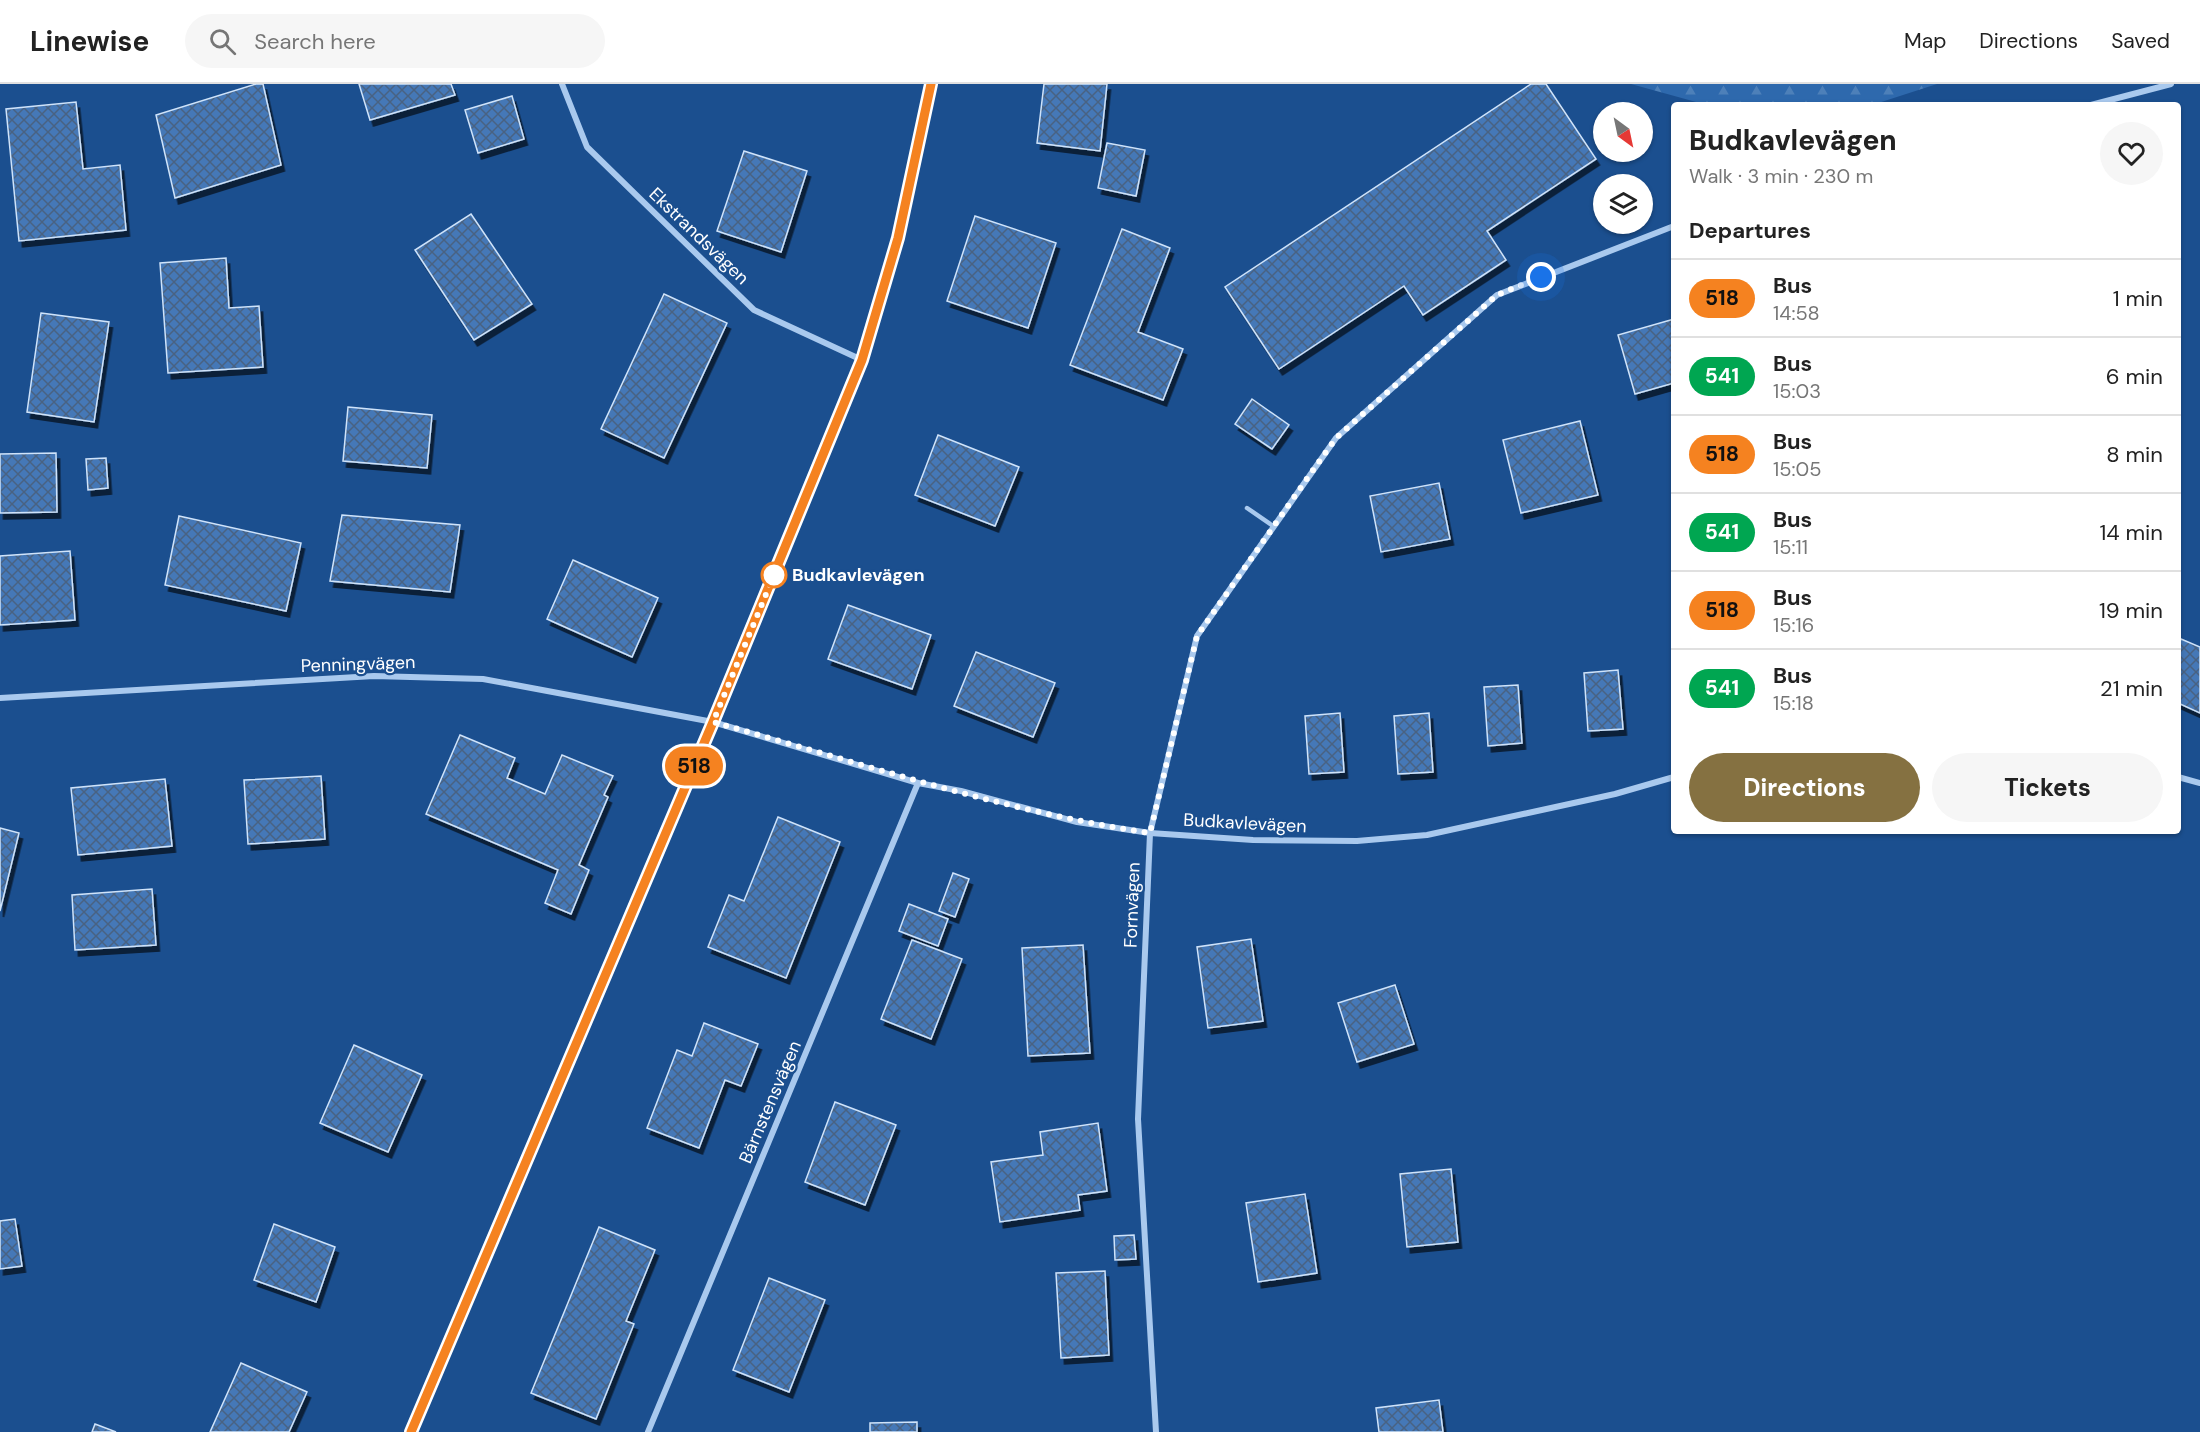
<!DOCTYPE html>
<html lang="en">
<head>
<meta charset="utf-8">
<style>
  :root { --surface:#fff; --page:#f6f6f6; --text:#222; --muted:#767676; --line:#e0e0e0; --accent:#857141 }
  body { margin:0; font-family:"DM Sans",sans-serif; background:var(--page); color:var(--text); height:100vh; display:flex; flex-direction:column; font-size:22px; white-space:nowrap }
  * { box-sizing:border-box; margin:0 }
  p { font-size:20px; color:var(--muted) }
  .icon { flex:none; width:33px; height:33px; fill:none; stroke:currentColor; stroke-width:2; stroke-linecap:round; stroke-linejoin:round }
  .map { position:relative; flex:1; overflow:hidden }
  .drawer { position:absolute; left:1671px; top:18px; width:510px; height:732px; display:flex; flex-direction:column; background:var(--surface); border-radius:6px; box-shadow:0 2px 4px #0004 }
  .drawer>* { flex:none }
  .badge { padding:0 12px; border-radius:20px; font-size:21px; line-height:39px }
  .needle { width:39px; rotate:147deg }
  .buttons { position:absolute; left:1593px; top:18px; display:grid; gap:12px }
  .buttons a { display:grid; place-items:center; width:60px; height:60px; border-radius:50%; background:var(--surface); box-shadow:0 2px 4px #0004; font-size:30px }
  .you { position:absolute; width:30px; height:30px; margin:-15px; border:4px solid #fff; border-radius:50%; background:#1a73e8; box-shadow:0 0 0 9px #1a73e833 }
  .map>.badge { position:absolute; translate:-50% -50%; box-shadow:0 0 0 3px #fff }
  h2 { padding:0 18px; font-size:22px; line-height:54px }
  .round { display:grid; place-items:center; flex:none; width:63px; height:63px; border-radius:32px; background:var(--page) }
  .overview { display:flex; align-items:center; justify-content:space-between; height:102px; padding:0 18px }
  h1 { font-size:28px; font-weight:800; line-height:45px }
  .primary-button { display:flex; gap:12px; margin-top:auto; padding:12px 18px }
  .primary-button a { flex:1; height:69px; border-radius:36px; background:var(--accent); color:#fff; font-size:24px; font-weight:800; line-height:69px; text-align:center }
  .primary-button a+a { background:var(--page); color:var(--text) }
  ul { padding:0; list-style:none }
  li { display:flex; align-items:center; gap:18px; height:78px; padding:0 18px; border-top:2px solid var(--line) }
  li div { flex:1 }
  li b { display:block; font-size:22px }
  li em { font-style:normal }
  li .badge { min-width:66px; font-weight:700; text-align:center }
  header { display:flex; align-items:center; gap:36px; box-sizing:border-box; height:84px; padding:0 30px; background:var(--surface); border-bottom:2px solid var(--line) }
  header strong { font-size:28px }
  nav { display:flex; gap:33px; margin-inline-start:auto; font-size:21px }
  .search { width:420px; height:54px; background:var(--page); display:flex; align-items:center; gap:15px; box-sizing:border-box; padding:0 21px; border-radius:33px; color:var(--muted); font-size:22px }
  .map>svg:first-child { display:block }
  .forest { fill:url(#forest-firs) }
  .building { fill:url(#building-cross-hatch); stroke:#cfe3fa; stroke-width:1.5; filter:url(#shadow) }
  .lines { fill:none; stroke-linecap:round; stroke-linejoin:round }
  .service { stroke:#a9c9ee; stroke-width:4.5 }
  .minor { stroke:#a9c9ee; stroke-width:6 }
  .tertiary { stroke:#a9c9ee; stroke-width:10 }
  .line-casing { stroke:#fff; stroke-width:14 }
  .line { stroke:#f58220; stroke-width:9 }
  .walk { stroke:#fff; stroke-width:6; stroke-dasharray:0 10.8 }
  .stop-dot { fill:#fff; stroke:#f58220; stroke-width:3 }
  .labels { text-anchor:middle; stroke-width:4.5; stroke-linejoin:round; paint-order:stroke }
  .street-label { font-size:18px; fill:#fff; stroke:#1b4f8f }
  .stop-label { font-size:18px; font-weight:bold; fill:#fff; stroke:#1b4f8f; text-anchor:start }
</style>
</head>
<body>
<header>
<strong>Linewise</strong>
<div class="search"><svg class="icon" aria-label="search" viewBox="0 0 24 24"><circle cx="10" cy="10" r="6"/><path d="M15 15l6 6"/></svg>Search here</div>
<nav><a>Map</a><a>Directions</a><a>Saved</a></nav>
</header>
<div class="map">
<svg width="2200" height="1348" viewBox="0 0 2200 1348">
  <defs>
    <pattern id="forest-firs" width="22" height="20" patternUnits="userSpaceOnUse" patternTransform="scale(1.5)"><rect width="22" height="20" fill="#2e69ad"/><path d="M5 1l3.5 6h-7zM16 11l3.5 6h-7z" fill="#4d80b9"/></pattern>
    <pattern id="building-cross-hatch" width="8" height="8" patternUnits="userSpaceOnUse" patternTransform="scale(1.5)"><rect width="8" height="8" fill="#4478b7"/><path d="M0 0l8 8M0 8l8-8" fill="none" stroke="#486282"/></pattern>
    <filter id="shadow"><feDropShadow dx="3.5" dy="6" stdDeviation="0" flood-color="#0009"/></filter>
  </defs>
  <rect width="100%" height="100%" fill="#1b4f8f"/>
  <polygon class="forest" points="1631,0 1937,0 1872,21 1707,21"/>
  <g class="building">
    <polygon points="256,0 263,0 281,81 175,114 156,31"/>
    <polygon points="359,0 451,0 455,11 370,36"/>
    <polygon points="1044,0 1107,0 1100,67 1037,59"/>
    <polygon points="1531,0 1546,0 1596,75 1487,147 1506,176 1423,231 1404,202 1279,285 1225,203"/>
    <polygon points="512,12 524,55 478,69 465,26"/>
    <polygon points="76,18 83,85 120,81 126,146 19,157 6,25"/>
    <polygon points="1107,59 1145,66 1136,112 1098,104"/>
    <polygon points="744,67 807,87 781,168 717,147"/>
    <polygon points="471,130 532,220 474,256 415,166"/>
    <polygon points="975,132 1056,159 1028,244 947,217"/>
    <polygon points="1122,145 1170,164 1138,248 1183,265 1163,316 1070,281"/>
    <polygon points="226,174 229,224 259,222 263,283 168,289 160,179"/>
    <polygon points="664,210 727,239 664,374 601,345"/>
    <polygon points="41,229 109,238 94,338 27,328"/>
    <polygon points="1674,235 1674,299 1635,310 1618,251"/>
    <polygon points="1252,315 1289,341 1272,365 1235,340"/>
    <polygon points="348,323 432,331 427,384 343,377"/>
    <polygon points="1580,337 1598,411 1521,429 1503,356"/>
    <polygon points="938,351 1019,383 995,442 915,411"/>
    <polygon points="56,369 57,428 0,429 0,370"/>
    <polygon points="106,374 108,404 88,406 86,375"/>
    <polygon points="1439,399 1450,455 1381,468 1370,412"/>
    <polygon points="342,431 460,441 450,508 330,497"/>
    <polygon points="179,432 301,459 286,527 165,501"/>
    <polygon points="70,467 75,536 0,541 0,472"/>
    <polygon points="573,476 658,514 632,573 547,535"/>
    <polygon points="848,521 931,551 912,605 828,575"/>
    <polygon points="2181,555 2200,563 2200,629 2178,619 2178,562"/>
    <polygon points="976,568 1055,599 1033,653 954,622"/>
    <polygon points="1618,586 1623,645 1588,647 1584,589"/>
    <polygon points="1518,601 1522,659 1488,662 1484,603"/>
    <polygon points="1340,629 1344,688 1309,690 1305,632"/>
    <polygon points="1429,629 1433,688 1398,690 1394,632"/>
    <polygon points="460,651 515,674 507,694 545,710 562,671 613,692 604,711 608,713 579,781 589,786 571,830 545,819 558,786 426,730"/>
    <polygon points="321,692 325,755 248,760 244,696"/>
    <polygon points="165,695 172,762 78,771 71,704"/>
    <polygon points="778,733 840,758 786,894 708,863 729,811 744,817"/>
    <polygon points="0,744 19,749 0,827"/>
    <polygon points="953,789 969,795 955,833 939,827"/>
    <polygon points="152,805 156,861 75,866 72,811"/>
    <polygon points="909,820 948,835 938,862 899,847"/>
    <polygon points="1251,855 1263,937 1208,944 1197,863"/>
    <polygon points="912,856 962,875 931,955 881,935"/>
    <polygon points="1083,861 1090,969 1028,972 1022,864"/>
    <polygon points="1395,901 1414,960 1357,978 1338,919"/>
    <polygon points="704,939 758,960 741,1002 725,996 699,1064 647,1044 677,966 692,972"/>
    <polygon points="354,961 422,991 388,1068 320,1039"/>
    <polygon points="835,1018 896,1041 865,1121 805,1098"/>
    <polygon points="1098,1039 1107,1107 1078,1111 1080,1126 1000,1138 991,1078 1043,1071 1040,1048"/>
    <polygon points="1451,1085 1458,1158 1407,1163 1400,1090"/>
    <polygon points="1305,1110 1317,1189 1258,1198 1246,1119"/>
    <polygon points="15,1135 22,1182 0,1185 0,1137"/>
    <polygon points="274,1140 335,1163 316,1218 254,1196"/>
    <polygon points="599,1143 655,1166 626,1237 634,1240 596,1335 531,1309"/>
    <polygon points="1134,1151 1136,1175 1115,1176 1114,1152"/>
    <polygon points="1105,1187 1109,1271 1061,1274 1056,1189"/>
    <polygon points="769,1194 825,1216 789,1308 733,1286"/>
    <polygon points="241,1279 307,1308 289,1348 210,1348"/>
    <polygon points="1439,1316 1443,1348 1379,1348 1376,1324"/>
    <polygon points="917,1338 917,1348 870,1348 870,1339"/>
    <polygon points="95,1340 116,1348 92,1348"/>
  </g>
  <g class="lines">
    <polyline class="service" points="1247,424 1273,442"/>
    <g class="minor">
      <polyline points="562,0 587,63 754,226 862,276"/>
      <polyline points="2091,21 2171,0"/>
      <polyline points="0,614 374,592 483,595 713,638 918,699 961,707 1077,738 1150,749 1253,756 1357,757 1427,751 1615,710 1674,693"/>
      <polyline points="2178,693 2200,699"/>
      <polyline points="648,1348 918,699"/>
      <polyline points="1156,1348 1138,1035 1150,749 1197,552 1336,354 1497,211 1674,142"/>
    </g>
    <polyline class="tertiary" points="411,1348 713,638 862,276 898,154 931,0"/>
  </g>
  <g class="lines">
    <defs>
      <polyline id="line" points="411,1348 713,638 862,276 898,154 931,0"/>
    </defs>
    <use href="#line" class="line-casing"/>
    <use href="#line" class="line"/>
    <path class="walk" d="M774,491L713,638C858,678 1001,727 1150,749L1197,552L1311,389L1336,354L1497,211L1541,193"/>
  </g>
  <circle class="stop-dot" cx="774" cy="491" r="12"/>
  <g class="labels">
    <g class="street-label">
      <text transform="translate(699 152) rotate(44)" y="6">Ekstrandsvägen</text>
      <text transform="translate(358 580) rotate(-2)" y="6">Penningvägen</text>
      <text transform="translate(1245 739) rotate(3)" y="6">Budkavlevägen</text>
      <text transform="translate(1132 821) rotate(-88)" y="6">Fornvägen</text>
      <text transform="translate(770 1018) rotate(-67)" y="6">Bärnstensvägen</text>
    </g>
    <g class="stop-label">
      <text x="792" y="497">Budkavlevägen</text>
    </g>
  </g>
</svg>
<div class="buttons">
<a><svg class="needle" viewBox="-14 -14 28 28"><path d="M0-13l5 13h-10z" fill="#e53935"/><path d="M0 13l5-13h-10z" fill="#767676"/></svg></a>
<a><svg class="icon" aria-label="layers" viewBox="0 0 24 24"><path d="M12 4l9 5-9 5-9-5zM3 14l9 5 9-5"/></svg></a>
</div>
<div class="you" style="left:1541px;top:193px"></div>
<b class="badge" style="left:694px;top:682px;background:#f58220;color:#111">518</b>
<section class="drawer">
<div class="overview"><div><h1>Budkavlevägen</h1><p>Walk · 3 min · 230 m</p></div><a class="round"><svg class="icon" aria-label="heart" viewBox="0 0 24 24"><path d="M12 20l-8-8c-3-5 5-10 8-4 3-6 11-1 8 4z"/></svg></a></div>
<h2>Departures</h2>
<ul>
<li><span class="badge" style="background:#f58220;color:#111">518</span><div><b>Bus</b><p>14:58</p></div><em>1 min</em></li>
<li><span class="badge" style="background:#00a651;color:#fff">541</span><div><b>Bus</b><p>15:03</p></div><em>6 min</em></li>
<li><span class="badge" style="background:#f58220;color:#111">518</span><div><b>Bus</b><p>15:05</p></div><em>8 min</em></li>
<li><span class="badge" style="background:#00a651;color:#fff">541</span><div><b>Bus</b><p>15:11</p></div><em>14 min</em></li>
<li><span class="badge" style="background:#f58220;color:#111">518</span><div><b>Bus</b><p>15:16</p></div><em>19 min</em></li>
<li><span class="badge" style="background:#00a651;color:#fff">541</span><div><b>Bus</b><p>15:18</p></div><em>21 min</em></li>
</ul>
<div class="primary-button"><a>Directions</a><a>Tickets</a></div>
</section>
</div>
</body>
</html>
